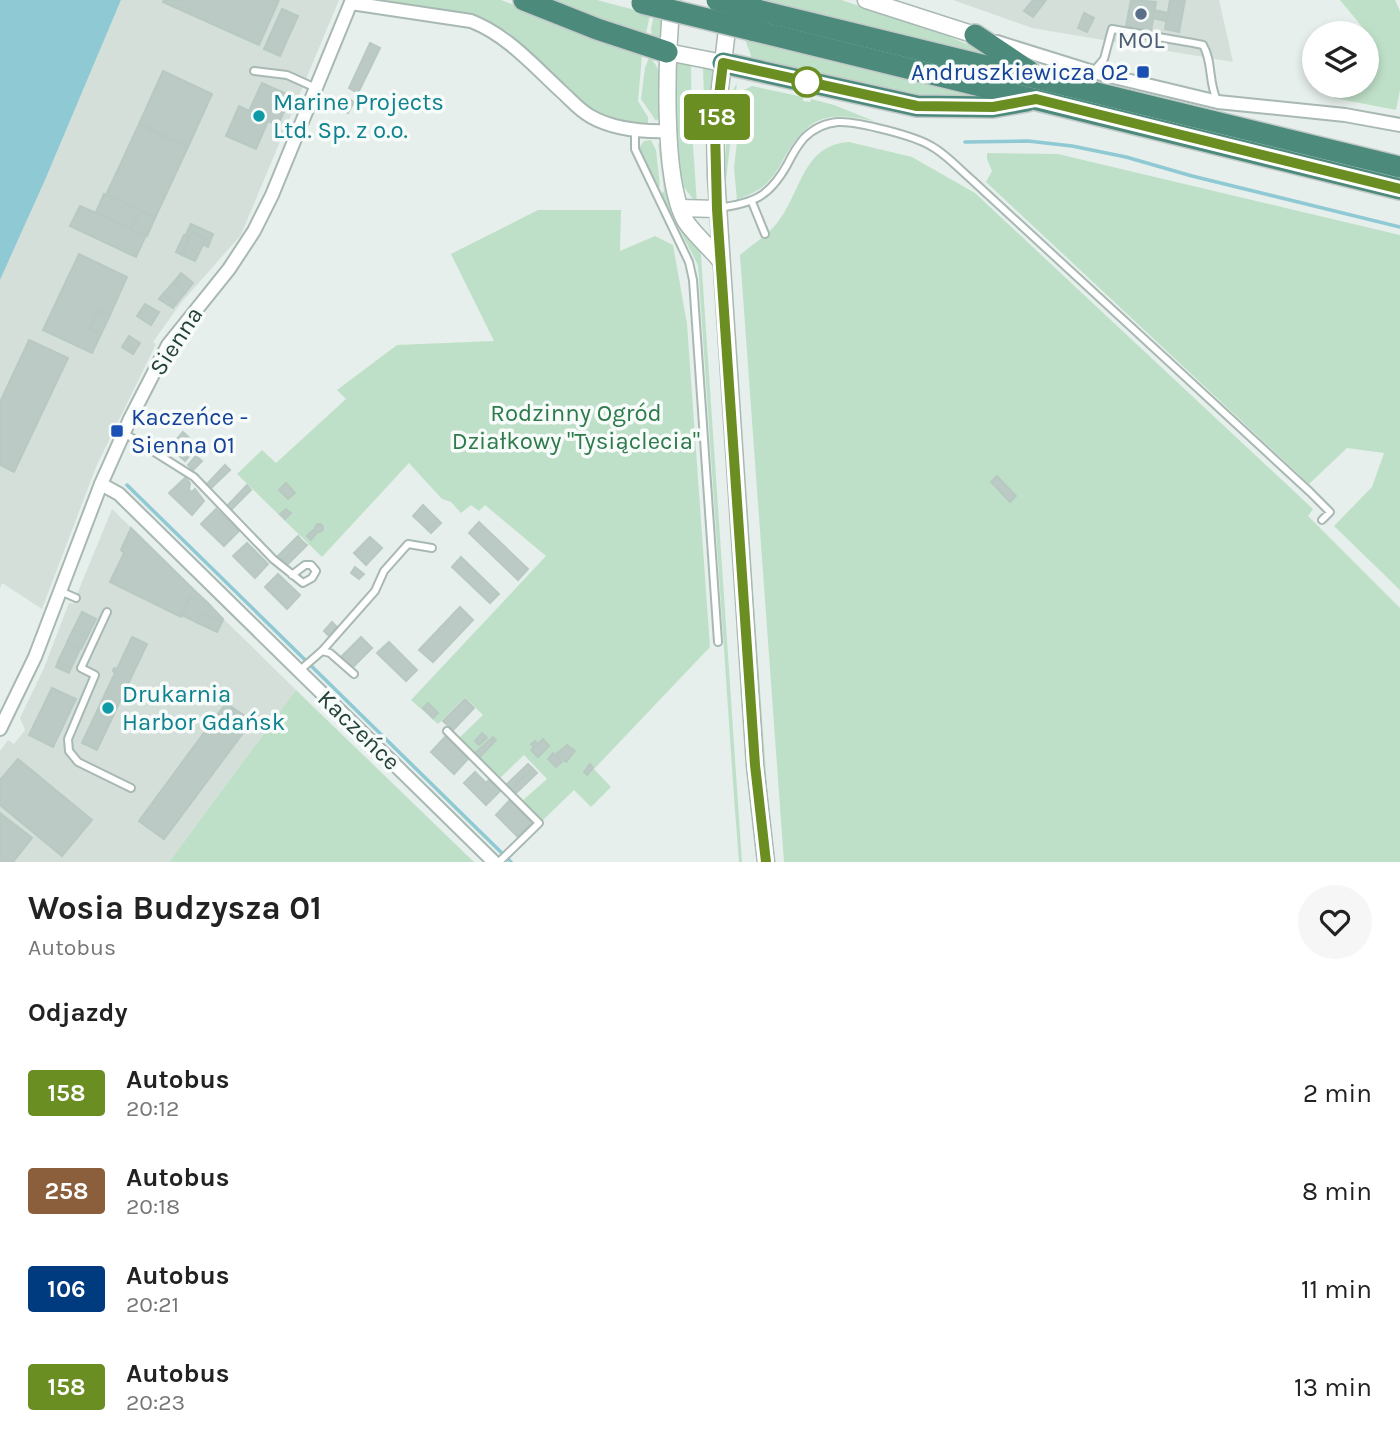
<!DOCTYPE html>
<html lang="pl">
<head>
<meta charset="utf-8">
<style>
  :root { --surface:#fff; --page:#f6f6f6; --text:#222; --muted:#767676 }
  body { margin:0; font-family:Karla,sans-serif; background:var(--page); color:var(--text); height:100vh; display:flex; flex-direction:column; font-size:26px; white-space:nowrap }
  * { box-sizing:border-box; margin:0 }
  p { font-size:23px; color:var(--muted) }
  .icon { flex:none; width:38px; height:38px; fill:none; stroke:currentColor; stroke-width:2; stroke-linecap:round; stroke-linejoin:round }
  .map { position:relative; height:862px; overflow:hidden }
  .sheet { display:flex; flex-direction:column; background:var(--surface); flex:1 }
  .sheet>* { flex:none }
  .badge { padding:0 14px; border-radius:5px; font-size:24px; line-height:46px }
  .buttons { position:absolute; left:1302px; top:21px; display:grid; gap:14px }
  .buttons a { display:grid; place-items:center; width:77px; height:77px; border-radius:50%; background:var(--surface); box-shadow:0 4px 10px #0003; font-size:35px }
  .map>.badge { position:absolute; translate:-50% -50%; box-shadow:0 0 0 4px #fff }
  h2 { padding:0 28px; font-size:26px; line-height:63px }
  .round { display:grid; place-items:center; flex:none; width:74px; height:74px; border-radius:37px; background:var(--page) }
  .summary { display:flex; align-items:center; justify-content:space-between; height:119px; padding:0 28px }
  h1 { font-size:33px; font-weight:700; line-height:52px }
  ul { padding:0; list-style:none }
  li { display:flex; align-items:center; gap:21px; height:98px; padding:0 28px }
  li div { flex:1 }
  li b { display:block; font-size:26px }
  li em { font-style:normal }
  li .badge { min-width:77px; font-weight:700; text-align:center }
  .map>svg:first-child { display:block }
  .built { fill:#d4dfda }
  .green { fill:#bfe0c8 }
  .water { fill:#8ec9d4 }
  .lines { fill:none; stroke-linecap:round; stroke-linejoin:round }
  .stream { stroke:#8ec9d4; stroke-width:3.5 }
  .building { fill:#bbcac4; stroke:#b8c9c2; stroke-width:2 }
  .service-casing { stroke:#a8b8b2; stroke-width:10 }
  .minor-casing { stroke:#a8b8b2; stroke-width:16 }
  .tertiary-casing { stroke:#a8b8b2; stroke-width:19 }
  .trunk-casing { stroke:#c2cac8; stroke-width:24 }
  .service { stroke:#fff; stroke-width:6 }
  .minor { stroke:#fff; stroke-width:12 }
  .tertiary { stroke:#fff; stroke-width:16 }
  .trunk { stroke:#4c8a7c; stroke-width:21 }
  .trunk-bridge-casing { stroke:#c2cac8; stroke-width:24; stroke-linecap:butt }
  .trunk-bridge { stroke:#4c8a7c; stroke-width:21 }
  .line-casing { stroke:#fff; stroke-width:16 }
  .line { stroke:#6b8e23; stroke-width:10 }
  .service-dot { fill:#5c6f8a; stroke:#f7fbf9; stroke-width:2.5 }
  .transit-dot { fill:#1a4fb4; stroke:#f7fbf9; stroke-width:2.5 }
  .stop-dot { fill:#fff; stroke:#6b8e23; stroke-width:3.5 }
  .culture-dot { fill:#0f9aa8; stroke:#f7fbf9; stroke-width:2.5 }
  .labels { text-anchor:middle; stroke-width:7; stroke-linejoin:round; paint-order:stroke }
  .service-label { font-size:24px; fill:#4e5e75; stroke:#f7fbf9 }
  .transit-label { font-size:24px; fill:#164399; stroke:#f7fbf9; text-anchor:end }
  .culture-label { font-size:24px; fill:#0d838f; stroke:#f7fbf9; text-anchor:start }
  .street-label { font-size:24px; fill:#24423a; stroke:#f7fbf9 }
  .park-label { font-size:24px; fill:#2d7a4b; stroke:#f7fbf9 }
</style>
</head>
<body>
<div class="map">
<svg width="1400" height="862" viewBox="0 0 1400 862">
  <rect width="100%" height="100%" fill="#e6efeb"/>
  <g class="built">
    <polygon points="121,0 339,0 241,235 180,304 153,342 156,344 96,467 42,609 2,583 0,589 0,280 45,180"/>
    <polygon points="953,0 1219,0 1233,62 1032,28"/>
    <polygon points="112,509 296,690 169,862 0,862 0,751 8,740 14,744 25,730 20,718 44,668 69,603 73,604"/>
  </g>
  <g class="green">
    <polygon points="388,0 501,0 642,55 638,101 648,117 648,125 616,119 585,105 508,32 482,17 387,4"/>
    <polygon points="544,0 597,0 650,14 645,39"/>
    <polygon points="752,0 841,0 931,29 1007,61"/>
    <polygon points="1340,0 1395,0 1400,11 1400,90 1396,110 1334,98 1320,86 1367,86 1367,33 1359,33 1364,29"/>
    <polygon points="654,15 663,17 661,43 652,36 651,29"/>
    <path d="M745,37L993,97L983,100L906,95L752,63C753,56 746,46 745,37Z"/>
    <path d="M649,57C666,71 660,96 660,117L656,121L641,99L645,68Z"/>
    <polygon points="675,61 691,65 692,131 697,204 682,185 678,164"/>
    <polygon points="703,67 714,68 707,130 705,130"/>
    <polygon points="737,83 725,189 725,197 722,184 731,94"/>
    <path d="M752,86L803,97V101L810,102L811,99L834,105L874,121C827,111 809,115 784,158C778,169 772,180 761,188C754,193 745,196 737,200L734,168L742,97L744,90Z"/>
    <polygon points="651,140 656,150 660,186 657,188 639,148 644,141"/>
    <path d="M849,142L912,157L975,193L1313,509L1308,516L1400,608V862H784L740,255C751,245 768,235 777,223C802,192 802,145 849,142Z"/>
    <polygon points="658,143 662,147 700,241 742,862 739,862 734,797 698,265 661,194 664,191"/>
    <polygon points="987,153 1058,154 1400,235 1400,590 1334,526 1372,487 1384,453 1347,448 1309,484 986,182 992,171 987,159"/>
    <polygon points="538,210 621,210 620,251 655,236 673,245 687,324 710,647 594,769 611,787 591,807 574,790 542,821 522,801 547,779 524,755 499,779 458,739 483,715 465,697 438,724 411,700 546,556 485,505 479,511 471,505 461,513 451,502 442,499 409,463 322,557 237,474 262,450 276,463 346,399 337,390 397,345 494,341 451,254"/>
    <polygon points="726,218 768,800 766,804 768,805 768,820 769,820 774,862 772,862 764,797 724,223"/>
    <polygon points="296,690 474,862 169,862"/>
  </g>
  <polygon class="water" points="0,0 121,0 45,180 0,280"/>
  <g class="lines">
    <g class="stream">
      <polyline points="965,142 1028,141 1072,146 1126,157 1192,176 1400,227"/>
      <polyline points="127,485 511,862"/>
    </g>
  </g>
  <g class="building">
    <polygon points="164,0 279,0 259,45 163,2"/>
    <polygon points="1033,0 1046,0 1033,17 1024,11"/>
    <polygon points="1131,0 1156,2 1151,31 1126,26"/>
    <polygon points="1170,0 1185,0 1179,32 1165,29"/>
    <polygon points="282,9 298,16 280,56 264,49"/>
    <polygon points="1154,10 1168,13 1166,21 1153,18"/>
    <polygon points="1084,13 1094,18 1087,32 1078,28"/>
    <polygon points="370,43 380,48 358,93 349,88"/>
    <polygon points="163,71 212,94 188,147 139,124"/>
    <polygon points="262,83 291,96 278,125 268,121 256,149 226,136 239,106 249,111"/>
    <polygon points="349,99 354,102 348,113 343,111"/>
    <polygon points="139,124 188,147 155,218 106,195"/>
    <polygon points="104,194 140,210 131,229 96,212"/>
    <polygon points="80,206 146,235 136,257 70,226"/>
    <polygon points="140,210 155,218 147,236 131,229"/>
    <polygon points="191,224 213,234 208,247 203,244 206,239 192,233 189,238 185,236"/>
    <polygon points="192,233 206,239 195,261 182,255"/>
    <polygon points="184,235 189,238 182,255 176,252"/>
    <polygon points="79,254 127,277 110,315 99,310 90,329 101,334 92,353 43,330"/>
    <polygon points="181,273 193,283 185,293 173,283"/>
    <polygon points="173,283 185,293 176,304 163,294"/>
    <polygon points="163,294 176,304 173,308 159,299"/>
    <polygon points="145,304 159,312 151,325 137,316"/>
    <polygon points="99,310 110,315 101,334 90,329"/>
    <polygon points="129,336 140,343 133,354 122,347"/>
    <polygon points="29,340 68,358 14,472 0,465 0,402"/>
    <polygon points="183,432 198,446 185,461 170,447"/>
    <polygon points="196,456 202,461 193,470 188,465"/>
    <polygon points="225,465 230,470 210,489 206,485"/>
    <polygon points="997,476 1016,496 1010,502 991,482"/>
    <polygon points="185,478 190,483 189,490 192,492 195,489 204,501 192,515 169,493"/>
    <polygon points="286,483 295,493 288,499 279,490"/>
    <polygon points="247,485 251,490 231,510 227,506"/>
    <polygon points="423,505 438,520 428,530 413,516"/>
    <polygon points="216,509 239,531 224,546 201,524"/>
    <polygon points="286,509 291,513 285,519 280,514"/>
    <polygon points="438,520 441,523 431,533 428,530"/>
    <polygon points="479,522 528,569 518,580 469,533"/>
    <circle cx="319" cy="528" r="4"/>
    <polygon points="131,528 194,590 208,603 190,597 181,617 110,582 124,553 121,550"/>
    <polygon points="313,530 317,533 311,540 307,536"/>
    <polygon points="298,536 302,541 283,560 278,556"/>
    <polygon points="370,537 382,548 366,565 354,553"/>
    <polygon points="302,541 307,545 287,565 283,560"/>
    <polygon points="247,543 268,564 255,578 233,556"/>
    <polygon points="461,557 499,594 490,603 452,567"/>
    <polygon points="355,567 364,574 359,579 351,573"/>
    <polygon points="278,574 300,595 287,609 265,587"/>
    <polygon points="190,597 208,603 223,619 222,622 202,613 198,623 182,615"/>
    <polygon points="460,607 473,620 433,662 419,650"/>
    <polygon points="82,612 96,619 87,637 73,630"/>
    <polygon points="202,613 222,622 217,632 198,623"/>
    <polygon points="332,622 337,627 329,636 324,631"/>
    <polygon points="73,630 87,637 81,649 67,642"/>
    <polygon points="132,637 147,644 97,750 82,743 115,673 113,671 114,668 117,669"/>
    <polygon points="361,637 372,648 352,668 341,657"/>
    <polygon points="389,642 417,670 406,681 377,653"/>
    <polygon points="67,643 80,649 71,668 58,661"/>
    <polygon points="58,662 71,668 69,673 56,667"/>
    <polygon points="52,688 76,699 53,747 29,735"/>
    <polygon points="465,699 474,708 453,730 443,721"/>
    <polygon points="226,703 252,721 164,839 139,821"/>
    <polygon points="428,703 438,713 433,718 423,708"/>
    <polygon points="482,733 487,738 479,745 475,741"/>
    <polygon points="446,736 468,759 454,774 431,752"/>
    <polygon points="493,737 496,740 480,757 475,753"/>
    <polygon points="543,739 549,746 538,757 531,750 534,747 531,744 535,741 538,744"/>
    <polygon points="567,745 575,751 566,762 556,754"/>
    <polygon points="553,753 562,762 556,767 548,759"/>
    <polygon points="18,759 92,820 62,856 0,805 0,780"/>
    <polygon points="528,764 532,768 512,789 507,784"/>
    <polygon points="590,764 593,768 587,775 584,772"/>
    <polygon points="532,768 537,773 516,793 512,789"/>
    <polygon points="475,772 486,783 489,780 500,791 486,805 464,783"/>
    <polygon points="510,800 532,822 518,837 496,815"/>
    <polygon points="0,813 32,838 13,862 0,862"/>
  </g>
  <g class="lines">
    <defs>
      <g id="service">
        <polyline points="254,71 287,75 316,88"/>
        <path d="M1093,72L1104,59L1112,29L1193,43L1203,45C1213,62 1208,82 1217,100"/>
        <polyline points="635,131 635,149 689,262 693,280 718,642"/>
        <polyline points="752,202 765,234"/>
        <path d="M718,208C754,203 769,197 787,165C792,155 797,146 804,138C813,129 825,123 838,122C857,121 915,136 931,146C946,154 959,169 972,180L1310,492L1330,512L1322,520"/>
        <polyline points="124,433 194,477 273,559 303,583 312,578 316,571 311,565 305,565 292,575"/>
        <polyline points="60,591 76,598"/>
        <polyline points="107,612 81,668 95,675 68,739 69,751 78,762 131,788"/>
        <polyline points="322,651 375,591 384,571 408,544 432,548"/>
        <polyline points="299,671 322,651 330,653 354,674"/>
        <polyline points="447,731 539,823 499,862"/>
      </g>
      <g id="minor">
        <path d="M351,3L471,21C507,35 533,65 561,91C570,99 579,110 590,116C614,130 643,132 670,131"/>
        <polyline points="997,42 1093,72 1218,102 1345,115 1400,125"/>
        <polyline points="101,484 119,494 494,862"/>
        <polyline points="0,729 35,657 101,484 130,419 168,345 229,269 254,231 272,195 352,0"/>
      </g>
      <g id="tertiary">
        <path d="M672,0C667,50 661,177 685,220C690,230 712,250 720,260"/>
        <polyline points="866,0 975,35"/>
        <polyline points="729,13 715,129 716,176 755,765 766,862"/>
        <polyline points="667,52 723,63"/>
        <polyline points="680,208 717,209"/>
      </g>
      <g id="trunk">
        <polyline points="524,0 597,29 667,52"/>
        <polyline points="757,10 1400,167"/>
        <polyline points="752,30 1400,189"/>
        <polyline points="975,35 1029,71"/>
        <polyline points="723,63 917,106 993,107 1027,101"/>
      </g>
    </defs>
    <use href="#service" class="service-casing"/>
    <use href="#minor" class="minor-casing"/>
    <use href="#tertiary" class="tertiary-casing"/>
    <use href="#trunk" class="trunk-casing"/>
    <use href="#service" class="service"/>
    <use href="#minor" class="minor"/>
    <use href="#tertiary" class="tertiary"/>
    <use href="#trunk" class="trunk"/>
    <defs>
      <g id="trunk-bridge">
        <polyline points="717,0 757,10"/>
        <polyline points="642,3 752,30"/>
      </g>
    </defs>
    <use href="#trunk-bridge" class="trunk-bridge-casing"/>
    <use href="#trunk-bridge" class="trunk-bridge"/>
  </g>
  <g class="lines">
    <defs>
      <polyline id="line" points="766,862 755,765 717,209 715,129 723,63 917,106 993,107 1036,99 1400,189"/>
    </defs>
    <use href="#line" class="line-casing"/>
    <use href="#line" class="line"/>
  </g>
  <circle class="service-dot" cx="1141" cy="14" r="7"/>
  <g class="transit-dot">
    <rect x="1136" y="65" width="14" height="14" rx="3.5"/>
    <rect x="110" y="424" width="14" height="14" rx="3.5"/>
  </g>
  <circle class="stop-dot" cx="807" cy="82" r="14"/>
  <g class="culture-dot">
    <circle cx="259" cy="116" r="7"/>
    <circle cx="108" cy="708" r="7"/>
  </g>
  <g class="labels">
    <g class="service-label">
      <text x="1141" y="48">MOL</text>
    </g>
    <g class="transit-label">
      <text x="1129" y="80">Andruszkiewicza 02</text>
      <text x="131" y="425" text-anchor="start">Kaczeńce -<tspan x="131" dy="28">Sienna 01</tspan></text>
    </g>
    <g class="culture-label">
      <text x="273" y="110">Marine Projects<tspan x="273" dy="28">Ltd. Sp. z o.o.</tspan></text>
      <text x="122" y="702">Drukarnia<tspan x="122" dy="28">Harbor Gdańsk</tspan></text>
    </g>
    <g class="street-label">
      <text transform="translate(176 341) rotate(-57)" y="8">Sienna</text>
      <text transform="translate(359 730) rotate(44)" y="8">Kaczeńce</text>
    </g>
    <g class="park-label">
      <text x="576" y="421">Rodzinny Ogród<tspan x="576" dy="28">Działkowy "Tysiąclecia"</tspan></text>
    </g>
  </g>
</svg>
<div class="buttons">
<a><svg class="icon" aria-label="layers" viewBox="0 0 24 24"><path d="M12 4l9 5-9 5-9-5zM3 14l9 5 9-5"/></svg></a>
</div>
<b class="badge" style="left:717px;top:117px;background:#6b8e23;color:#fff">158</b>
</div>
<section class="sheet">
<div class="summary"><div><h1>Wosia Budzysza 01</h1><p>Autobus</p></div><a class="round"><svg class="icon" aria-label="heart" viewBox="0 0 24 24"><path d="M12 20l-8-8c-3-5 5-10 8-4 3-6 11-1 8 4z"/></svg></a></div>
<h2>Odjazdy</h2>
<ul>
<li><span class="badge" style="background:#6b8e23;color:#fff">158</span><div><b>Autobus</b><p>20:12</p></div><em>2 min</em></li>
<li><span class="badge" style="background:#8b5e3c;color:#fff">258</span><div><b>Autobus</b><p>20:18</p></div><em>8 min</em></li>
<li><span class="badge" style="background:#003b80;color:#fff">106</span><div><b>Autobus</b><p>20:21</p></div><em>11 min</em></li>
<li><span class="badge" style="background:#6b8e23;color:#fff">158</span><div><b>Autobus</b><p>20:23</p></div><em>13 min</em></li>
</ul>
</section>
</body>
</html>
